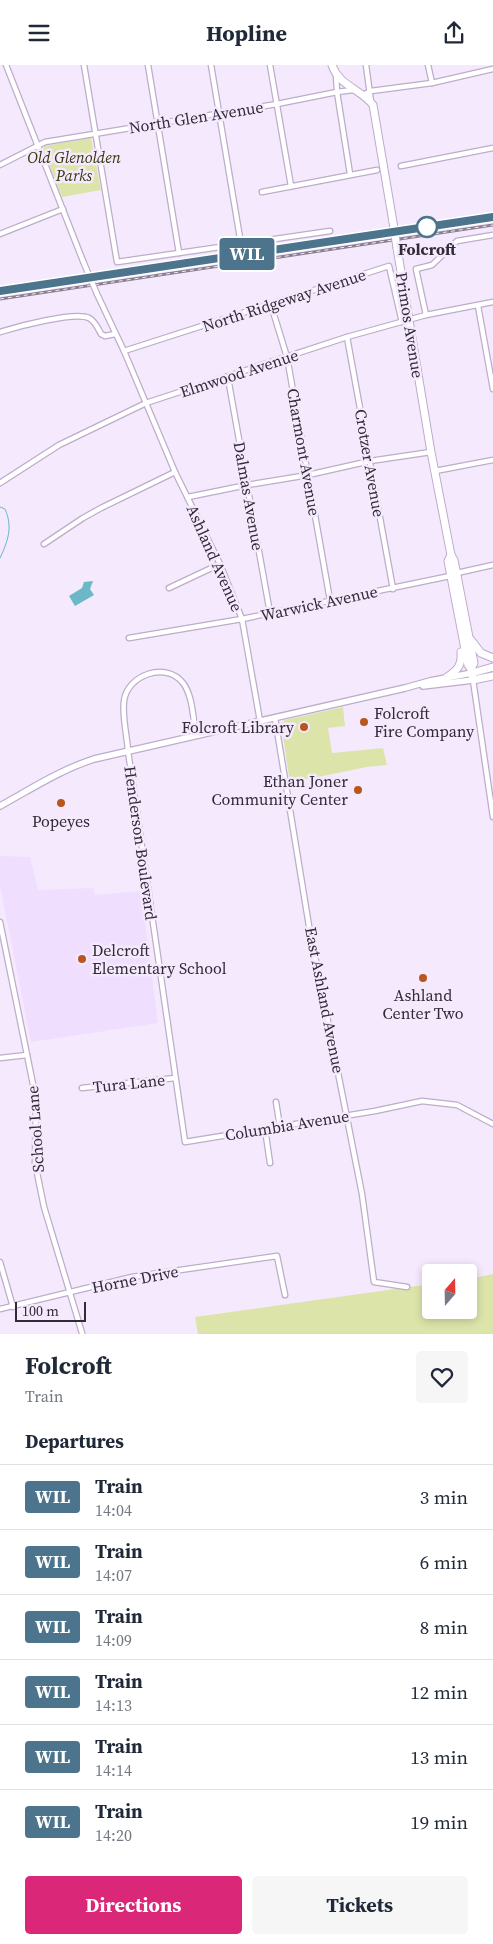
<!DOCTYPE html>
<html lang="en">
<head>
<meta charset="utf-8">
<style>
  :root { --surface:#fff; --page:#f6f6f7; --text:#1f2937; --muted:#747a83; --line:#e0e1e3; --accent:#db2777 }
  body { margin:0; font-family:"Source Serif 4",serif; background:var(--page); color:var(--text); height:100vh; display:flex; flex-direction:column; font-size:19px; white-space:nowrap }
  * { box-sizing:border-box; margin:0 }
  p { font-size:16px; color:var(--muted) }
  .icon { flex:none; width:28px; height:28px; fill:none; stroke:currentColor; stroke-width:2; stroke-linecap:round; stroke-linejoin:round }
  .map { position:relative; height:1269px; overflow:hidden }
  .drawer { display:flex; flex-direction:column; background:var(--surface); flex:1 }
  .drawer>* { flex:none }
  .badge { padding:0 10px; border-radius:4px; font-size:18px; line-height:32px }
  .needle { width:32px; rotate:20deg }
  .tools { position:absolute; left:422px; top:1199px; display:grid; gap:10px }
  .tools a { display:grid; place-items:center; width:55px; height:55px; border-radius:5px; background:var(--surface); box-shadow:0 2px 8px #0003; font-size:25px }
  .scale { position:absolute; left:15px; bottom:12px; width:71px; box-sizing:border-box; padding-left:5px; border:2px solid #322b37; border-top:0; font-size:14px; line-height:18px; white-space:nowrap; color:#322b37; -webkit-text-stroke:4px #f5e9fd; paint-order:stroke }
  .map>.badge { position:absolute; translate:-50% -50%; box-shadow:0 0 0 2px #fff }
  h2 { padding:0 25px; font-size:19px; line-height:45px }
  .round { display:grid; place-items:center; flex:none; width:52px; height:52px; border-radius:5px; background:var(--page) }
  .head { display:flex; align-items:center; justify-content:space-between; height:85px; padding:0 25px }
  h1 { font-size:24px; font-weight:700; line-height:38px }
  .cta { display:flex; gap:10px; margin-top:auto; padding:10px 25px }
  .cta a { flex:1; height:58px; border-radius:5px; background:var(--accent); color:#fff; font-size:20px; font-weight:700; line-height:58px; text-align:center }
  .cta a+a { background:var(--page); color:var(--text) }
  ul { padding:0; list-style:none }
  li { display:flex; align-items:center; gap:15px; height:65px; padding:0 25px; border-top:1px solid var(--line) }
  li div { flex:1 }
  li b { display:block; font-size:19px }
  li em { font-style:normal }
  li .badge { min-width:55px; font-weight:700; text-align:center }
  header { display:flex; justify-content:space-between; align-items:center; height:65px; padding:0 25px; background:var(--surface); font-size:22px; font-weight:700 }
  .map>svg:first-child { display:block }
  .built { fill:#f0defe }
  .green { fill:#dde4aa }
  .water { fill:#6bb8c6 }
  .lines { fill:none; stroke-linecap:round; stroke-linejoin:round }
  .stream { stroke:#6bb8c6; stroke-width:1 }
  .minor-casing { stroke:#beaccb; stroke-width:7 }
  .tertiary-casing { stroke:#beaccb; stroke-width:8 }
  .primary-casing { stroke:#beaccb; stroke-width:9 }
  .minor { stroke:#fff; stroke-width:4.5 }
  .tertiary { stroke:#fff; stroke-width:5.5 }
  .primary { stroke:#fff; stroke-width:7 }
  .rail-casing { stroke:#887f8f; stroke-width:3 }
  .rail { stroke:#f5e9fd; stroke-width:1; stroke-dasharray:4; stroke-linecap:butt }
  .minor-bridge-casing { stroke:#beaccb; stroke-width:7; stroke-linecap:butt }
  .primary-bridge-casing { stroke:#beaccb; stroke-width:9; stroke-linecap:butt }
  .minor-bridge { stroke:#fff; stroke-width:4.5 }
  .primary-bridge { stroke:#fff; stroke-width:7 }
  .line-casing { stroke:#fff; stroke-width:11 }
  .line { stroke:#4c748c; stroke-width:8 }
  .stop-dot { fill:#fff; stroke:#4c748c; stroke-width:2.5 }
  .poi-dot { fill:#b9561f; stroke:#f5e9fd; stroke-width:2 }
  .labels { text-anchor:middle; stroke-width:5; stroke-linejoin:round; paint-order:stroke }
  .street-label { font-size:16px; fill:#322b37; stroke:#f5e9fd }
  .park-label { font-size:16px; font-style:italic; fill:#36390b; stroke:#f5e9fd }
  .stop-label { font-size:16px; font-weight:bold; fill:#322b37; stroke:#f5e9fd }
  .poi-label { font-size:16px; fill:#322b37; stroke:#f5e9fd; text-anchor:start }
</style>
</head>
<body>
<header><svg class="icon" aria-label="menu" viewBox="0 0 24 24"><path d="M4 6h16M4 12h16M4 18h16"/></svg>Hopline<svg class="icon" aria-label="share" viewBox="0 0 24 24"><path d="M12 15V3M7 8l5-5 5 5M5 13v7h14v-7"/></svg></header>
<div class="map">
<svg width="493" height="1269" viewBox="0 0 493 1269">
  <rect width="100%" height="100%" fill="#f5e9fd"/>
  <polygon class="built" points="0,791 30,792 38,825 93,823 95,830 141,826 158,958 31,977 0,820"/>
  <g class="green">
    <polygon points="91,73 101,125 62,132 43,84 44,81"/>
    <polygon points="343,642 345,661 328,663 332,688 383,683 387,700 367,702 293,717 289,711 281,658 285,655"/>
    <polygon points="493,1209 493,1269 198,1269 195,1252 431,1219 431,1245 469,1245 469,1214"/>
  </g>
  <polygon class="water" points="93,516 90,524 94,530 75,541 69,531 82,523 84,517"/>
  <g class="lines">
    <path class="stream" d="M0,442L5,444C13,462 8,476 0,493"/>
    <defs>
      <g id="minor">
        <polyline points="6,0 83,196"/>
        <polyline points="84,0 117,197 330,166"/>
        <polyline points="148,0 179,188"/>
        <polyline points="211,0 241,179"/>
        <polyline points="270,0 291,121"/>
        <polyline points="366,0 371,37"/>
        <polyline points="428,0 432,18"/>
        <polyline points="336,10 337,27 350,109"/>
        <polyline points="363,30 371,26 432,18 493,4"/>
        <polyline points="0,100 45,77 277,39 337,27 353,25"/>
        <polyline points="401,101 493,83"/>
        <polyline points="262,127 377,105"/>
        <polyline points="0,169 63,144"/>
        <polyline points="97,229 124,286 175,407 220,499 242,554 260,656"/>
        <polyline points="271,240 287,292 330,535"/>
        <polyline points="478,241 493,324"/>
        <polyline points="426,250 416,204 432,200 457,176 493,170"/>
        <path d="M0,267C16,262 75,246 89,253C95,256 98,263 101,269L105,271L115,269"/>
        <polyline points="347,272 393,524"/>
        <polyline points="124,286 389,201 402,257"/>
        <polyline points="228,313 270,548"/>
        <polyline points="435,406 493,395"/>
        <polyline points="0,418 59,380 146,338 347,272 426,250 493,237"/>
        <polyline points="188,432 247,420 308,410 370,396 431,387"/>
        <polyline points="44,479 83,453 101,443 175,407"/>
        <polyline points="457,508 493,500"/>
        <polyline points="169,523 220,499"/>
        <polyline points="129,573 242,554 450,511"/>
        <polyline points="473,615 493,752"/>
        <polyline points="275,653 309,861 362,1129 374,1217 407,1222"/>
        <path d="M196,670C193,654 193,631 183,618C166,596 127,610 124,636C122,652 127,670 128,686L185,1077L375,1046L422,1036L457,1040L493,1059"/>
        <polyline points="0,857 36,1034 35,1098 44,1142 82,1268"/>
        <polyline points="0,993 27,990"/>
        <polyline points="82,1023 175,1013"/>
        <polyline points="276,1037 280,1062"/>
        <polyline points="265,1064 270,1098"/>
        <polyline points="0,1197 13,1242"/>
        <polyline points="0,1244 132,1212 277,1191 285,1230"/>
      </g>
      <g id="tertiary">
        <polyline points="423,621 473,615"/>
        <path d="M0,741C31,724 60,705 94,694L405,623L430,616L472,608"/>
      </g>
      <g id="primary">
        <path d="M332,0C339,21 361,24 373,40L393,157"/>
        <polyline points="397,183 431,387 451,490 454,495 474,598 471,604"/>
        <polyline points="451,490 448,496 468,600 471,604 473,615 493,611"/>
        <polyline points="471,575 481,588 493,593"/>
        <polyline points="472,608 493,602"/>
        <path d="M447,612C458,605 462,600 461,587"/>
      </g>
    </defs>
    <use href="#minor" class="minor-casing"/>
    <use href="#tertiary" class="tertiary-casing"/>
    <use href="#primary" class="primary-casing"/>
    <use href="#minor" class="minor"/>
    <use href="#tertiary" class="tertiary"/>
    <use href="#primary" class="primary"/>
    <defs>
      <g id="rail">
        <polyline points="0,226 493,152"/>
        <polyline points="0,234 493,160"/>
      </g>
    </defs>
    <use href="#rail" class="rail-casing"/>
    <use href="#rail" class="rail"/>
    <defs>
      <polyline id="minor-bridge" points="83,196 97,229"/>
      <polyline id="primary-bridge" points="393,157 397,183"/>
    </defs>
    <use href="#minor-bridge" class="minor-bridge-casing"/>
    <use href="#primary-bridge" class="primary-bridge-casing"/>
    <use href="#minor-bridge" class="minor-bridge"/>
    <use href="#primary-bridge" class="primary-bridge"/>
  </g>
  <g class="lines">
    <defs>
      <polyline id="line" points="0,226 493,152"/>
    </defs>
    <use href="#line" class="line-casing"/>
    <use href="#line" class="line"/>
  </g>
  <circle class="stop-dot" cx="427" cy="162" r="10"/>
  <g class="poi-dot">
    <circle cx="364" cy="657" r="5"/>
    <circle cx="304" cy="662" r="5"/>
    <circle cx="358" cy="725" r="5"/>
    <circle cx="61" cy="738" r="5"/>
    <circle cx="82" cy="894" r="5"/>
    <circle cx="423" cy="913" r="5"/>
  </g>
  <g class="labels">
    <g class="street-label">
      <text transform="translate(196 52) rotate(-9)" y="6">North Glen Avenue</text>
      <text transform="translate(284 235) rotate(-18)" y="6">North Ridgeway Avenue</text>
      <text transform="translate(410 260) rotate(81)" y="6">Primos Avenue</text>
      <text transform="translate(239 308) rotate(-18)" y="6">Elmwood Avenue</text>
      <text transform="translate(304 387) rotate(80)" y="6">Charmont Avenue</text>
      <text transform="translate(370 398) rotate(80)" y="6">Crotzer Avenue</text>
      <text transform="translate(249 431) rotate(80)" y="6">Dalmas Avenue</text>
      <text transform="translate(215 493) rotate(66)" y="6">Ashland Avenue</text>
      <text transform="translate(319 538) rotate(-12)" y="6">Warwick Avenue</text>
      <text transform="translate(141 778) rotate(82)" y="6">Henderson Boulevard</text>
      <text transform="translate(325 935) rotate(79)" y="6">East Ashland Avenue</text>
      <text transform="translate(129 1018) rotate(-6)" y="6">Tura Lane</text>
      <text transform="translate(287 1060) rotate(-9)" y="6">Columbia Avenue</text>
      <text transform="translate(35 1064) rotate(-94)" y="6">School Lane</text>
      <text transform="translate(135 1214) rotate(-11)" y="6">Horne Drive</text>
    </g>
    <g class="park-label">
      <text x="74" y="98">Old Glenolden<tspan x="74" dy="18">Parks</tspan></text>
    </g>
    <g class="stop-label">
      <text x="427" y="190">Folcroft</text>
    </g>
    <g class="poi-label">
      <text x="374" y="654">Folcroft<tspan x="374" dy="18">Fire Company</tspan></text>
      <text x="294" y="668" text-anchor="end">Folcroft Library</text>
      <text x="348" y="722" text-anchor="end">Ethan Joner<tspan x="348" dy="18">Community Center</tspan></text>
      <text x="61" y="762" text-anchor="middle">Popeyes</text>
      <text x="92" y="891">Delcroft<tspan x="92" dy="18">Elementary School</tspan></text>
      <text x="423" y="936" text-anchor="middle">Ashland<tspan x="423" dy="18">Center Two</tspan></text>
    </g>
  </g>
</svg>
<div class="tools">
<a><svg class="needle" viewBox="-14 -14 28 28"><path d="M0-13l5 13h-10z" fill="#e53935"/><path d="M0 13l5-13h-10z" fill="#747a83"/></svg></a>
</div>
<div class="scale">100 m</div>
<b class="badge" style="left:247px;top:189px;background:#4c748c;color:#fff">WIL</b>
</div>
<section class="drawer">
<div class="head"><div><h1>Folcroft</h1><p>Train</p></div><a class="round"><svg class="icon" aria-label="heart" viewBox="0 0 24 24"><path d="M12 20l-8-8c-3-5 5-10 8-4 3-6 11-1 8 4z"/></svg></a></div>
<h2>Departures</h2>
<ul>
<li><span class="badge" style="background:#4c748c;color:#fff">WIL</span><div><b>Train</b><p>14:04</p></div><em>3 min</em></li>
<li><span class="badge" style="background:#4c748c;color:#fff">WIL</span><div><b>Train</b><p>14:07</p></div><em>6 min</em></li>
<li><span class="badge" style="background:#4c748c;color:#fff">WIL</span><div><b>Train</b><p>14:09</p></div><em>8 min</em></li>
<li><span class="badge" style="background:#4c748c;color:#fff">WIL</span><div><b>Train</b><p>14:13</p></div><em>12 min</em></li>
<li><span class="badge" style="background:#4c748c;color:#fff">WIL</span><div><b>Train</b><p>14:14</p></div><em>13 min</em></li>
<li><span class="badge" style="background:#4c748c;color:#fff">WIL</span><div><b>Train</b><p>14:20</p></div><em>19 min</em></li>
</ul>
<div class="cta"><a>Directions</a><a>Tickets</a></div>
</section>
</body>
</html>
